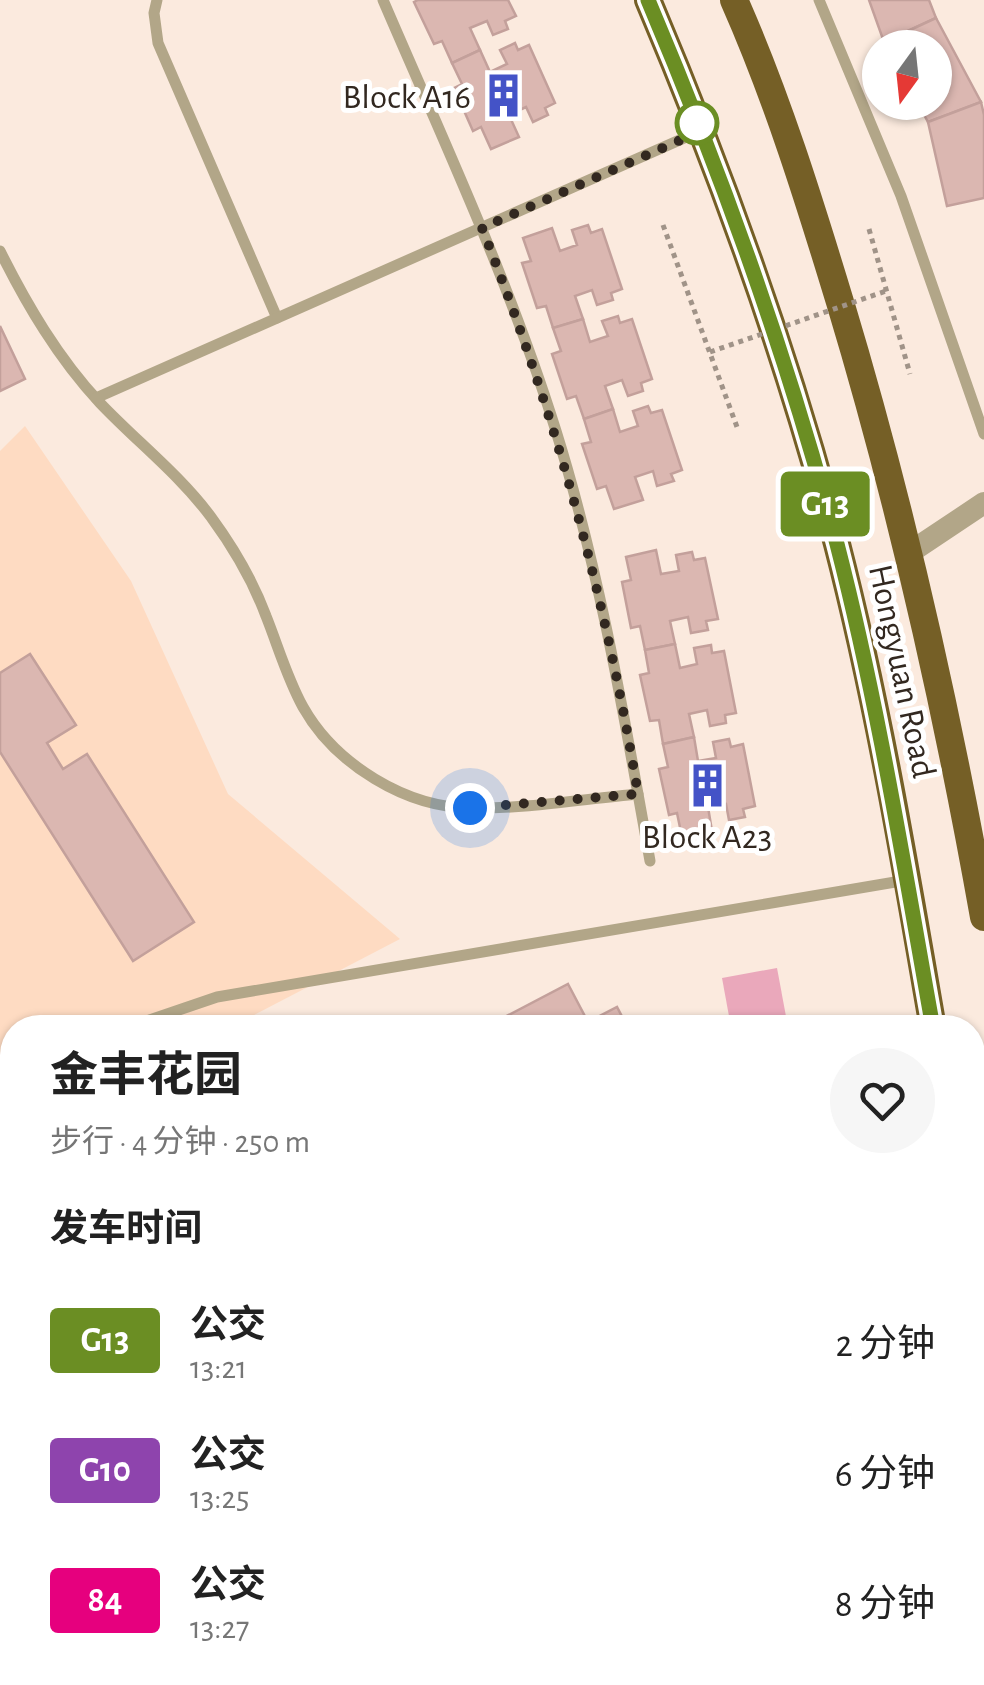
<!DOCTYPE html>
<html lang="zh">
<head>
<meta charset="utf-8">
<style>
  :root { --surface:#fff; --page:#f6f6f6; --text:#222; --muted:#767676 }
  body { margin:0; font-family:"Alegreya Sans","Noto Sans SC",sans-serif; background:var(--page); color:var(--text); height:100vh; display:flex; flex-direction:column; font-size:38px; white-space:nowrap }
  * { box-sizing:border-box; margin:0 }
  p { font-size:32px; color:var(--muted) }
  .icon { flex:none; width:55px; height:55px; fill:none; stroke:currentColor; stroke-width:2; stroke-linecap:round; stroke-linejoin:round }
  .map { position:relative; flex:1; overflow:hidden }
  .drawer { position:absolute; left:0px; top:1015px; width:985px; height:670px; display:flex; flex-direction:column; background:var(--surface); border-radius:40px 40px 0 0; box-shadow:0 2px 8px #0004 }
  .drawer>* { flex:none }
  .badge { padding:0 20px; border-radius:8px; font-size:35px; line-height:65px }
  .needle { width:65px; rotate:195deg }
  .tools { position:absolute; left:862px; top:30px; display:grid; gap:20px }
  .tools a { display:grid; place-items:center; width:90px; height:90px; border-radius:50%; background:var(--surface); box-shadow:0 2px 8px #0004; font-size:50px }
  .you { position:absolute; width:50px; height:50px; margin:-25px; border:8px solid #fff; border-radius:50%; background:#1a73e8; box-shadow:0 0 0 15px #1a73e833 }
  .map>.badge { position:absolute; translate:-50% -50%; box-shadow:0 0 0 5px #fff }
  h2 { padding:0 50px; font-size:38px; line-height:90px }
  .round { display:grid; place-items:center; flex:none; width:105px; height:105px; border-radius:52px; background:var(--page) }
  .head { display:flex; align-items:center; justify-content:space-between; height:170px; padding:0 50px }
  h1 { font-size:48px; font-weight:700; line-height:75px }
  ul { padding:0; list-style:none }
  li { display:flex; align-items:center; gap:30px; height:130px; padding:0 50px }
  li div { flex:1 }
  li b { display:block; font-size:38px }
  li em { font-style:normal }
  li .badge { min-width:110px; font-weight:700; text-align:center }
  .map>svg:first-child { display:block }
  .built { fill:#fedbc2 }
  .green { fill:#eaa8bb }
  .building { fill:#dbb7b1; stroke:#c3a09b; stroke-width:2.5 }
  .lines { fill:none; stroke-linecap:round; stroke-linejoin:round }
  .path { stroke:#a09388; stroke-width:5; stroke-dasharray:5 5; stroke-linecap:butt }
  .service { stroke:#b2a688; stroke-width:11 }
  .minor { stroke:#b2a688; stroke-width:22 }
  .primary { stroke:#80692f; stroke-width:28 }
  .trunk { stroke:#755f26; stroke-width:28 }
  .path-bridge { stroke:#a09388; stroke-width:5; stroke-dasharray:5 5; stroke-linecap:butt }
  .line-casing { stroke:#fff; stroke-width:22 }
  .line { stroke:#6b8e23; stroke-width:15 }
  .walk { stroke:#322820; stroke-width:10; stroke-dasharray:0 18 }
  .stop-dot { fill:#fff; stroke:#6b8e23; stroke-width:5 }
  .labels { text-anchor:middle; stroke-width:10; stroke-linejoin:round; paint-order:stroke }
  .poi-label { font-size:35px; fill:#322820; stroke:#fff; text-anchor:end }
  .street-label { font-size:35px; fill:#322820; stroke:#fff }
</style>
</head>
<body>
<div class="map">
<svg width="984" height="1685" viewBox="0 0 984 1685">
  <rect width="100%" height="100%" fill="#fbeade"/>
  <polygon class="built" points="25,426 131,581 228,794 400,939 231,1027 12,1028 12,1672 328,1672 335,1685 0,1685 0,451"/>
  <polygon class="green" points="777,968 788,1027 731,1027 722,978"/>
  <g class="building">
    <polygon points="418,0 508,0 516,16 505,21 508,29 493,35 487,21 470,28 480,50 452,63 442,41 434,44 414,2"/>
    <polygon points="869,0 929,0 936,18 884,42"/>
    <polygon points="936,18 981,102 928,122 917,102 935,102 935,48 888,48 884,42"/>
    <polygon points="515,43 518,50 529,45 555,103 545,108 548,115 533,122 526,107 509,115 519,137 491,149 481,127 473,131 454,88 462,84 452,63 480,50 490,72 507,64 500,50"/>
    <polygon points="981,102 984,115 984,198 947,206 928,122"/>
    <polygon points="588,225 591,233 602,229 622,289 611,293 613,300 597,305 592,290 575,296 583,319 553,328 546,306 537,308 522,263 531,261 523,238 552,228 560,251 577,245 572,230"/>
    <polygon points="618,316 620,323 632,319 652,379 641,383 643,391 628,396 622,380 605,386 613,409 584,419 576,396 567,399 552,354 561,351 553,328 583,319 590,342 608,336 602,321"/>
    <polygon points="0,326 25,379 0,391"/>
    <polygon points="648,406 651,413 662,410 682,470 671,474 674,481 657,486 653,471 635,477 643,500 614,509 606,486 597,489 582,444 591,442 584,419 613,409 620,432 638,426 633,411"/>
    <polygon points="656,550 661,574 679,571 676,555 692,552 694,560 705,558 718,619 706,621 708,630 691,633 688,617 670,621 675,644 645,650 640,626 631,628 622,582 631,580 626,557"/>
    <polygon points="675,644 680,668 697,664 694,648 711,645 712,653 724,651 736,713 725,715 726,723 710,726 707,710 689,714 694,737 663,744 659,720 650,721 640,675 649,673 645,650"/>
    <polygon points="30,654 76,725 47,743 63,769 87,754 194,922 133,961 0,752 0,673"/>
    <polygon points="694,737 698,761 716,758 713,742 729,739 731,747 743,744 755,806 743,809 745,817 729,820 726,804 708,807 712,831 682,837 677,813 669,815 659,769 668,767 663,744"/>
    <polygon points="568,984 588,1022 617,1007 628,1028 504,1028 499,1020"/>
    <polygon points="0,1231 12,1253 12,1672 250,1672 257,1685 0,1685"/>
    <polygon points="12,1271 12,1443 0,1450 0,1278"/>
    <polygon points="118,1672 209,1672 186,1685 125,1685"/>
  </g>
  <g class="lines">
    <g class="path">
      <polyline points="663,225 737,427"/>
      <polyline points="869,229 910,374"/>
    </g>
    <g class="service">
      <polyline points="157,0 154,13 158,43 277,318"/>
      <path d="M383,0C444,142 510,283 556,431C600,572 624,716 650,861"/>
      <polyline points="819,0 901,196 984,434"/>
      <path d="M0,251C27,305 58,358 100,403C136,441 179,474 211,517C233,547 253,581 266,616C278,646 287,678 303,707C335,764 406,808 472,808C526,809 583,799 638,794"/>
      <polyline points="96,398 700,131"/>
      <polyline points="126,1028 217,997 907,880"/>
      <polyline points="0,1097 12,1090"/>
      <polyline points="0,1142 12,1164"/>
      <polyline points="301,1672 308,1685"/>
    </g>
    <polyline class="minor" points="909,553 984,503"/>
    <g class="primary">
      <polyline points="972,1547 984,1541"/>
      <polyline points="972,1606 984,1600"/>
      <polyline points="725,1685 748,1672"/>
      <polyline points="831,1685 853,1672"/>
    </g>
    <g class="trunk">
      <path d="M648,0C723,177 788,358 837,544C878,703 905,866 933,1028"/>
      <path d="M734,0C777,97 809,200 840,302C901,504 947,709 984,917"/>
      <polyline points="972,1239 984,1299"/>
      <polyline points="972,1373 984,1327"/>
      <polyline points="956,1672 984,1682"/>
    </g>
    <polyline class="path-bridge" points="710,352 886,291"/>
  </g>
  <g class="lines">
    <defs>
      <path id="line" d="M648,0C723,177 788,358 837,544C878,703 904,866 933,1028"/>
    </defs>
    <use href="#line" class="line-casing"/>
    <use href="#line" class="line"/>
    <path class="walk" d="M470,808L638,794C606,598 555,412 482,228L701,131L697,123"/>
  </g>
  <defs>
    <symbol id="building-bare" viewBox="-9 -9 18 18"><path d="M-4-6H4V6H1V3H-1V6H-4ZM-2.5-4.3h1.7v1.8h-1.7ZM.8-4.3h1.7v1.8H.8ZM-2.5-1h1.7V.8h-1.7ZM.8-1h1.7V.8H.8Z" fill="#4453c7" stroke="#fff" stroke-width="2.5" paint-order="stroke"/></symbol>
  </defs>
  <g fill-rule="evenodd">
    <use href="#building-bare" x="472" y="64" width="63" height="63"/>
    <use href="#building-bare" x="676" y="754" width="63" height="63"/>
  </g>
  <circle class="stop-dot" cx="697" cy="123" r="20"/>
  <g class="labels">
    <g class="poi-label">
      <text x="471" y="108">Block A16</text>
      <text x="707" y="848" text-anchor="middle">Block A23</text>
    </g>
    <g class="street-label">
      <text transform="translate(903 671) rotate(78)" y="12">Hongyuan Road</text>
    </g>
  </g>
</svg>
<div class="tools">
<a><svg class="needle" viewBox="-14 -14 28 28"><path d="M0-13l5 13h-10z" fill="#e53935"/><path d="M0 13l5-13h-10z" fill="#767676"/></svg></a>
</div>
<div class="you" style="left:470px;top:808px"></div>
<b class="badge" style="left:825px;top:504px;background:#6b8e23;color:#fff">G13</b>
<section class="drawer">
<div class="head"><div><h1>金丰花园</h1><p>步行 · 4 分钟 · 250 m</p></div><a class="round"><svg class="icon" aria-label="heart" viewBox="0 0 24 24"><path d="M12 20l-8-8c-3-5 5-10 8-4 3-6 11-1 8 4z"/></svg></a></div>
<h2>发车时间</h2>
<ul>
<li><span class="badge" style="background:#6b8e23;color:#fff">G13</span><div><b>公交</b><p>13:21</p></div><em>2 分钟</em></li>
<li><span class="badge" style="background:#8e44ad;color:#fff">G10</span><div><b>公交</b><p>13:25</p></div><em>6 分钟</em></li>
<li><span class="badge" style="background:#e6007e;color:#fff">84</span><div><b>公交</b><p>13:27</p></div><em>8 分钟</em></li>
</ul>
</section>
</div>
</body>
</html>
